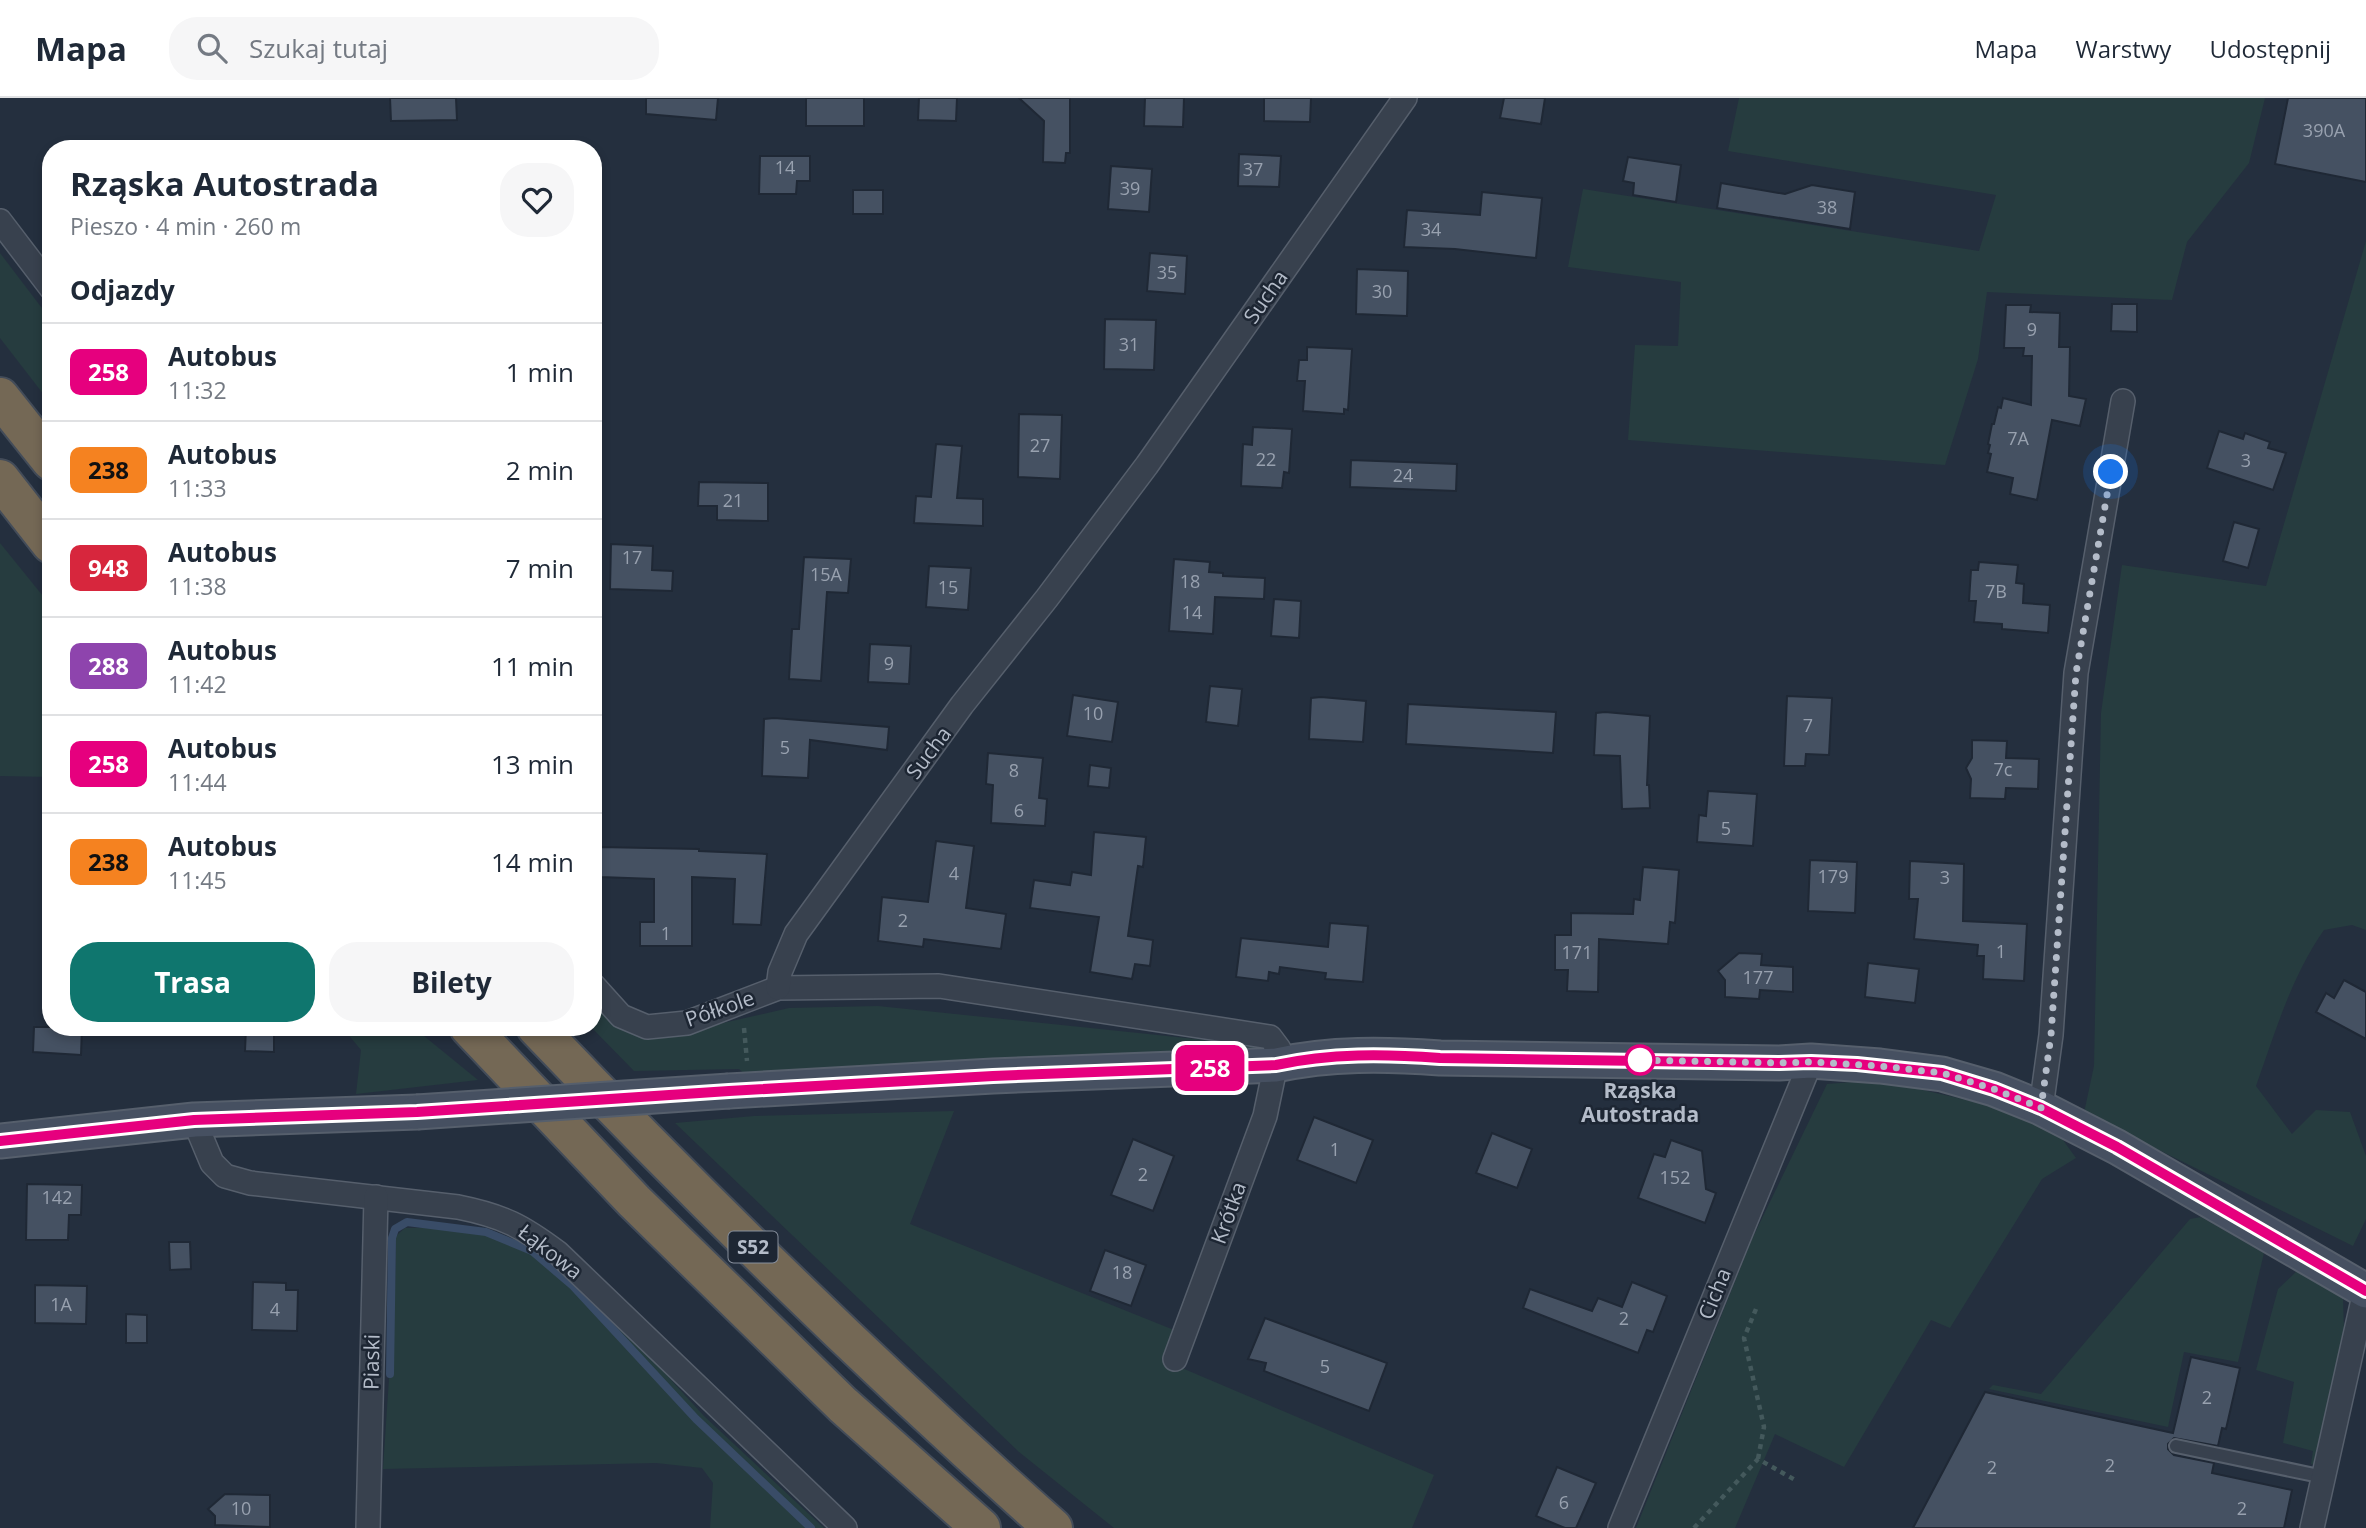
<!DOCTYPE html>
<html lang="pl">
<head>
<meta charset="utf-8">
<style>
  :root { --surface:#fff; --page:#f6f6f7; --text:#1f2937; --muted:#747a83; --line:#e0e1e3; --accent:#0f766e }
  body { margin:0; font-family:"Open Sans",sans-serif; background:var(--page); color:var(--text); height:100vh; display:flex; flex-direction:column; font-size:26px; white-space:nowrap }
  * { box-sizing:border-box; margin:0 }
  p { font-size:23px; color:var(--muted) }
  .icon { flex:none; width:38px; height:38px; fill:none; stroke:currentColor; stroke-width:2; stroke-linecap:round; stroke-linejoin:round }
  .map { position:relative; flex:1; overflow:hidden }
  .panel { position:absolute; left:42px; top:42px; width:560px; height:896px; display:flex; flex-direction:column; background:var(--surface); border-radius:28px; box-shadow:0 4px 10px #0003 }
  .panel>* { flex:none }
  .badge { padding:0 14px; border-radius:10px; font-size:24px; line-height:46px }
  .you { position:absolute; width:35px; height:35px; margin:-18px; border:5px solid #fff; border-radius:50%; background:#1a73e8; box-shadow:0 0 0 10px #1a73e833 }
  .map>.badge { position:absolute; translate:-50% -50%; box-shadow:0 0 0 4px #fff }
  h2 { padding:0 28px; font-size:26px; line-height:63px }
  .round { display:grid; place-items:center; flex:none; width:74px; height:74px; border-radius:28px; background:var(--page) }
  .overview { display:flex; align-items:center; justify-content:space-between; height:119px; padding:0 28px }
  h1 { font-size:33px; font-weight:700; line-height:52px }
  .action { display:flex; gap:14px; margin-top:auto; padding:14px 28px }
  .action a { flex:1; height:80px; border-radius:28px; background:var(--accent); color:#fff; font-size:28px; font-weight:700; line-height:80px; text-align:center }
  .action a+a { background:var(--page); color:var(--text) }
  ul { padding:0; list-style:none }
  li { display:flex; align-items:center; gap:21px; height:98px; padding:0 28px; border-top:2px solid var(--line) }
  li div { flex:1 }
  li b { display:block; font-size:26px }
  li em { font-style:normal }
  li .badge { min-width:77px; font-weight:700; text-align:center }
  header { display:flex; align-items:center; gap:42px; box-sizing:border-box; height:98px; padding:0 35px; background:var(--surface); border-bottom:2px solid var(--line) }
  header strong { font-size:33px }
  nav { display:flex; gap:38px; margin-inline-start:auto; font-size:24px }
  .search { width:490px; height:63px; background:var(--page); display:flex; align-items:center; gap:18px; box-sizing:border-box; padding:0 24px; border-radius:28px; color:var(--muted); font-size:26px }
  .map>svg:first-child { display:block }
  .green { fill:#263c3f }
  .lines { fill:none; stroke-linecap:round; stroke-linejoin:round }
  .stream { stroke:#394c67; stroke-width:8 }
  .building { fill:#455162; stroke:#1f2835; stroke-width:2 }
  .lane-casing { stroke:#565f6c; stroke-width:16 }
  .street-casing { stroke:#565f6c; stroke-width:26 }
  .secondary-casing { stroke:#565f6c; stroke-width:37 }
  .highway-casing { stroke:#434c59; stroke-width:42 }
  .path { stroke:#44595c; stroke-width:4.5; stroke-dasharray:5 5; stroke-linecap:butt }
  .lane { stroke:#38414e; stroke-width:12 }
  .street { stroke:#38414e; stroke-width:23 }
  .secondary { stroke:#465061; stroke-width:33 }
  .highway { stroke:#746855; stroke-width:38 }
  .secondary-bridge-casing { stroke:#565f6c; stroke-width:37; stroke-linecap:butt }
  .secondary-bridge { stroke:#465061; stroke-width:33 }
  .line-casing { stroke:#fff; stroke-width:16 }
  .line { stroke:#e6007e; stroke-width:10 }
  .walk { stroke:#b4bcc9; stroke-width:7; stroke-dasharray:0 12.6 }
  .stop-dot { fill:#fff; stroke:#e6007e; stroke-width:3.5 }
  .labels { text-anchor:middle; stroke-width:5; stroke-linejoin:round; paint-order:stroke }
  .number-label { font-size:18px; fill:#98a1af }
  .shield { fill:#1d2633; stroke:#878f9c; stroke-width:2 }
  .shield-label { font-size:19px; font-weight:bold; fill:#b4bcc9 }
  .street-label { font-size:21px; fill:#b4bcc9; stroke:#1d2633 }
  .stop-label { font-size:21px; font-weight:bold; fill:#b4bcc9; stroke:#1d2633 }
</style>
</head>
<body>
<header>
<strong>Mapa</strong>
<div class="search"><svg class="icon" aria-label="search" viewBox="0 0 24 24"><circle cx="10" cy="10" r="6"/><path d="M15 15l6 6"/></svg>Szukaj tutaj</div>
<nav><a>Mapa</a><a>Warstwy</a><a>Udostępnij</a></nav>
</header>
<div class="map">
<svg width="2366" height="1430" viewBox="0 0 2366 1430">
  <rect width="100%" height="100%" fill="#242f3e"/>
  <g class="green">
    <polygon points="1739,0 2265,0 2249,65 2187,144 2172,202 1987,194 1978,261 1945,367 1628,342 1635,247 1678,248 1681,184 1568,169 1583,91 1979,153 1996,97 1728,53"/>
    <path d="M2366,143V832L2352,827L2324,832C2291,879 2275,935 2256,988L2292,1036L2316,1012L2350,1014L2366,1058V1121L2353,1148L2084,1015L2094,968L2101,615L2122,467L2266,488Z"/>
    <polygon points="0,155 51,222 51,306 0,240"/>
    <polygon points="0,445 51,508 51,679 0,678"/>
    <polygon points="593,900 618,930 647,936 688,933 789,910 878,908 1263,948 1246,954 749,980 739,971 634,973 591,929 593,929"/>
    <polygon points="342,929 413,929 478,982 356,996 361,952"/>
    <polygon points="1879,982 2006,1011 2055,1031 2076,1060 2042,1081 1950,1230 1931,1222 1844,1369 1775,1336 1735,1430 1636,1430 1752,1141 1827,986"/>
    <polygon points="954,1013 910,1126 1174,1232 1163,1262 1434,1377 1412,1430 1114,1430 1019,1354 675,1025 754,1018"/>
    <polygon points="2201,1119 2264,1155 2238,1264 2184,1254 2168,1329 1989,1291 1993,1287 2041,1296 2190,1121"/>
    <polygon points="474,1129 506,1138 549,1157 622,1228 704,1318 824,1430 710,1430 713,1385 702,1370 656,1365 383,1371 395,1190 396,1138 405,1130"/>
    <polygon points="2298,1172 2343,1200 2344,1234 2317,1368 2311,1366 2313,1353 2283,1345 2294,1284 2256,1272 2278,1191"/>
  </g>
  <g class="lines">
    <polyline class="stream" points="390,1276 392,1140 395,1131 407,1124 486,1134 532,1153 573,1188 696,1321 811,1430"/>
  </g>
  <g class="building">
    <polygon points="390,0 456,0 457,22 391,23"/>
    <polygon points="646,0 718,0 716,22 646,16"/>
    <rect x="806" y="0" width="58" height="28"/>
    <polygon points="919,0 957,0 956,23 918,22"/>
    <polygon points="1019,0 1070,0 1070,55 1066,55 1065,65 1043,64 1044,23"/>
    <polygon points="1145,0 1184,0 1183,29 1144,28"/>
    <polygon points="1264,0 1311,0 1310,24 1264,23"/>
    <polygon points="1504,0 1545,0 1541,26 1500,20"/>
    <polygon points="2288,0 2366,0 2366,84 2275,66"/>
    <polygon points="1239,56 1281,58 1279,89 1238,88"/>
    <polygon points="760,58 810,58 810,83 797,83 796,96 759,96"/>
    <polygon points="1628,59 1681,67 1676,104 1633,97 1634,85 1623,83"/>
    <polygon points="1111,68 1152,71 1149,114 1108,111"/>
    <polygon points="1721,85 1785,96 1812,87 1855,94 1850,131 1717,110"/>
    <rect x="853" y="92" width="30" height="24"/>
    <polygon points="1482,94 1542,100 1536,160 1455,151 1404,149 1407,112 1480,117"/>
    <polygon points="1150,155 1187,158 1185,196 1147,193"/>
    <polygon points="1357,171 1408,173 1407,218 1356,216"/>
    <polygon points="2112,206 2137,206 2137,234 2111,233"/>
    <polygon points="2006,207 2031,207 2030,214 2060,215 2059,249 2070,249 2069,298 2086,301 2080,328 2052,322 2037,402 2010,396 2013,380 1987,374 1991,356 1988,355 1990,347 1988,346 1992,326 1994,326 1998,309 2001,310 2003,300 2031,307 2032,258 2023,258 2024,250 2004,250"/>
    <polygon points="1105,221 1156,222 1154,272 1104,271"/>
    <polygon points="1307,249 1352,251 1348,312 1344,311 1344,316 1303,313 1305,283 1297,283 1299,262 1307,262"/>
    <polygon points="1019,316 1062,317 1060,381 1018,379"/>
    <polygon points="1253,329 1292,331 1289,375 1284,374 1282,390 1241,388 1243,346 1252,347"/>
    <polygon points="2219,333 2243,341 2245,335 2270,344 2268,350 2286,355 2273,392 2207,370"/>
    <polygon points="936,346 962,348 957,400 983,401 983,428 914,425 916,398 931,399"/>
    <polygon points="1351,362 1457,366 1456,393 1350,389"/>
    <polygon points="699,384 768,385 768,423 717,422 717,408 698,408"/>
    <polygon points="2234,424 2259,431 2248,470 2223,463"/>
    <polygon points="611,446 653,448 652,472 673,473 672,493 610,491"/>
    <polygon points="804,459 851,461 848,495 827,494 821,583 789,581 792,531 799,531"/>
    <polygon points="1174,461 1210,464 1209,474 1223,475 1223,478 1265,480 1264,501 1215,499 1213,536 1169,533"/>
    <polygon points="1979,464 2018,467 2016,485 2024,486 2023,505 2050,507 2048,535 2002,531 2002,526 1974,524 1976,503 1969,503 1971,472 1978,472"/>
    <polygon points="929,468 971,470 968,512 926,509"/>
    <polygon points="1274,501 1301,503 1299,540 1271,538"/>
    <polygon points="870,546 911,548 909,586 868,584"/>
    <polygon points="1210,588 1242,591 1238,628 1206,624"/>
    <polygon points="1073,597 1118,604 1112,644 1067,638"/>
    <polygon points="1787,598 1832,600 1829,657 1806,656 1805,668 1784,668"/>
    <polygon points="1321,599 1366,603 1363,644 1309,641 1311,600"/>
    <polygon points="1408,606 1556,614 1553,655 1406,646"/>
    <polygon points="1605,614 1650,618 1647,687 1649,687 1650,710 1622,711 1620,658 1594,657 1596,615"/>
    <polygon points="774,620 889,629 887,652 810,642 808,680 762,678 764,621"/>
    <polygon points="1972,642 2007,643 2006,660 2039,661 2038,691 2006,690 2005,701 1970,700 1971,681 1966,670 1972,660"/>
    <polygon points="988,655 1043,660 1039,700 1047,701 1045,728 991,725 993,687 986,686"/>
    <polygon points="1090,667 1111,670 1109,690 1088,688"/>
    <polygon points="1708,693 1757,696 1753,748 1697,744 1699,717 1706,718"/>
    <polygon points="1094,734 1146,739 1143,769 1138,768 1128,838 1153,842 1150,868 1135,866 1132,881 1090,874 1099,819 1030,810 1034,782 1070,787 1072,774 1091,777"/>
    <polygon points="936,743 974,748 966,810 1006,816 1001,851 924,841 923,849 878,843 882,799 928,804"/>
    <polygon points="600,749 699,751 699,753 767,756 761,827 733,826 735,781 692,779 692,848 640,848 640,824 654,824 654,781 600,779"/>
    <polygon points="1810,762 1857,764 1855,815 1808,813"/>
    <polygon points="1910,763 1964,766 1963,823 2027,826 2024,883 1983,881 1984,858 1977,858 1978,847 1914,841 1918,801 1909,801"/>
    <polygon points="1643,769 1679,772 1675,825 1670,824 1668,846 1599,841 1598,894 1567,893 1568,872 1555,872 1555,837 1571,837 1571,815 1633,816 1634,801 1640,802"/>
    <polygon points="1330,825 1368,828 1363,884 1325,881 1326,875 1280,869 1279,876 1269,874 1268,883 1236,879 1241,840 1328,849"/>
    <polygon points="1739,855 1762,856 1761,867 1793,869 1793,894 1760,892 1759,901 1725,899 1725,882 1718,873"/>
    <polygon points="1868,865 1919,871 1915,905 1865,899"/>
    <polygon points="2344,882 2366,894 2366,941 2316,914 2326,895 2334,900"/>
    <polygon points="34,929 82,929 81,957 33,954"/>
    <polygon points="246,929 274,929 274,954 245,953"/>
    <polygon points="1314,1019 1373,1042 1356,1085 1297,1062"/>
    <polygon points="1492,1035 1532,1051 1517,1090 1476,1075"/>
    <polygon points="1133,1041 1174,1058 1153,1113 1111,1097"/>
    <polygon points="1671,1042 1702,1053 1706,1091 1716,1095 1705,1125 1638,1100 1654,1056 1665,1059"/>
    <polygon points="27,1086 82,1087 81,1117 69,1117 68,1142 26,1142"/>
    <polygon points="169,1144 190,1144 191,1171 170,1172"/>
    <polygon points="1105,1152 1146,1167 1131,1208 1090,1193"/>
    <polygon points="253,1184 286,1185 286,1192 298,1192 297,1233 252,1232"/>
    <polygon points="1632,1184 1667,1198 1653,1234 1647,1232 1638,1255 1523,1210 1530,1191 1592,1213 1598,1200 1622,1209"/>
    <polygon points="35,1187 87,1188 86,1226 35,1225"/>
    <polygon points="126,1216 147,1217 147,1245 126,1245"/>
    <polygon points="1265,1220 1387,1265 1369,1313 1264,1273 1266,1265 1248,1261"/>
    <polygon points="2191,1259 2240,1270 2226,1331 2222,1330 2218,1348 2174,1340 2168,1346 2168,1351 2174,1357 2214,1365 2212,1375 2292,1392 2284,1430 1913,1430 1985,1294 2173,1335"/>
    <polygon points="1557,1369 1596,1385 1576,1430 1565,1430 1536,1418"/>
    <polygon points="225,1396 270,1397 270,1429 215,1427 215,1418 208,1411"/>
  </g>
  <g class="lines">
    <defs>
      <polyline id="lane" points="2176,1348 2324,1379"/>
      <g id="street">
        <polyline points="0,123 51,190"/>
        <polyline points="593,887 621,918 647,929 687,925 778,890 939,888 1270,939 1279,951 1265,1018 1175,1261"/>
        <polyline points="778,890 780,874 796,836 962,607 1047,500 1147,367 1405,0"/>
        <polyline points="2041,1010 2051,937 2076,575 2123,303"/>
        <path d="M194,1022L212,1065L225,1078L250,1085L458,1109C503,1118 522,1128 558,1155L845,1430"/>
        <polyline points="368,1430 376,1099"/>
        <polyline points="1620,1430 1811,963"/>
        <polyline points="2312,1430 2365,1193"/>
      </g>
      <g id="secondary">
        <path d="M729,993L993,978L1276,967C1331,955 1385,956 1440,960L1779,965L1811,963L1880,968L1942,976L1994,991L2041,1010L2117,1049L2366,1193"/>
        <polyline points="0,1043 194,1022 417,1014"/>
      </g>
      <g id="highway">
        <polyline points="0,299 51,363"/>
        <polyline points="0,381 51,446"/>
        <polyline points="469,929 634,1103 843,1307 981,1430"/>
        <path d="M536,929C702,1103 874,1271 1053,1430"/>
      </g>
    </defs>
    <use href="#lane" class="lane-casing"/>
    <use href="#street" class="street-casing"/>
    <use href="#secondary" class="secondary-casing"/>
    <use href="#highway" class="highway-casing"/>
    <g class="path">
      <polyline points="744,930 747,963"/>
      <polyline points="1756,1211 1744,1240 1764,1329 1758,1361"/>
      <polyline points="1694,1430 1758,1361 1797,1383"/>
    </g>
    <use href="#lane" class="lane"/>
    <use href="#street" class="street"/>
    <use href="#secondary" class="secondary"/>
    <use href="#highway" class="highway"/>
    <defs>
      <polyline id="secondary-bridge" points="417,1014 729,993"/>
    </defs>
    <use href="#secondary-bridge" class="secondary-bridge-casing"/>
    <use href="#secondary-bridge" class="secondary-bridge"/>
  </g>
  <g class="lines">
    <defs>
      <path id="line" d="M0,1043L194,1022L417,1014L729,993L993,978L1276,967C1331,955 1385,956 1440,960L1779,965L1811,964L1857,966L1942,975L1994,991L2041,1010L2117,1049L2366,1193"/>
    </defs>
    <use href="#line" class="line-casing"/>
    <use href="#line" class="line"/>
    <polyline class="walk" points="1640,962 1636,962 1779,965 1811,964 1880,968 1942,975 1994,991 2041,1010 2051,937 2076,575 2111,374"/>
  </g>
  <circle class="stop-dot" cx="1640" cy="962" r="14"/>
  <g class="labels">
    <g class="number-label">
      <text x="2324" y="39">390A</text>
      <text x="785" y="76">14</text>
      <text x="1253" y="78">37</text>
      <text x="1130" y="97">39</text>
      <text x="1827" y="116">38</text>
      <text x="1431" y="138">34</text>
      <text x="1167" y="181">35</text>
      <text x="1382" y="200">30</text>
      <text x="2032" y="238">9</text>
      <text x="1129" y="253">31</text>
      <text x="2018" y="347">7A</text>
      <text x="1040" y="354">27</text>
      <text x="1266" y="368">22</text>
      <text x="2246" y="369">3</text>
      <text x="1403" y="384">24</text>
      <text x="733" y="409">21</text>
      <text x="632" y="466">17</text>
      <text x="826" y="483">15A</text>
      <text x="1190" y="490">18</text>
      <text x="948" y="496">15</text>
      <text x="1996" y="500">7B</text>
      <text x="1192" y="521">14</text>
      <text x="889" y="572">9</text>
      <text x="1093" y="622">10</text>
      <text x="1808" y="634">7</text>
      <text x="785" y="656">5</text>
      <text x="2003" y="678">7c</text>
      <text x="1014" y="679">8</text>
      <text x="1019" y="719">6</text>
      <text x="1726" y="737">5</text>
      <text x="954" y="782">4</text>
      <text x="1833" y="785">179</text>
      <text x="1945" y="786">3</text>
      <text x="903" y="829">2</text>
      <text x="666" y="842">1</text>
      <text x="2001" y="860">1</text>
      <text x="1577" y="861">171</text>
      <text x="1758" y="886">177</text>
      <text x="1335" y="1058">1</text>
      <text x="1143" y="1083">2</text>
      <text x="1675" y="1086">152</text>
      <text x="57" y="1106">142</text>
      <text x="1122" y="1181">18</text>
      <text x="61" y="1213">1A</text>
      <text x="275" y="1218">4</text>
      <text x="1624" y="1227">2</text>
      <text x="1325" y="1275">5</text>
      <text x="2207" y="1306">2</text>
      <text x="2110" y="1374">2</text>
      <text x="1992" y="1376">2</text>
      <text x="1564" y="1411">6</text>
      <text x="241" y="1417">10</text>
      <text x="2242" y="1417">2</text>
    </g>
    <rect class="shield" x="728.5" y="1133.5" width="49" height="31" rx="5"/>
    <g class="shield-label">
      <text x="753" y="1156">S52</text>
    </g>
    <g class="street-label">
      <text transform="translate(1266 199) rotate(-55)" y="7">Sucha</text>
      <text transform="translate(929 655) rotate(-53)" y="7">Sucha</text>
      <text transform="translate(720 911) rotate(-19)" y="7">Półkole</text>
      <text transform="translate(1229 1115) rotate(-70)" y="7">Krótka</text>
      <text transform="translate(550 1154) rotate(38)" y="7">Łąkowa</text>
      <text transform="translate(1715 1196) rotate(-68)" y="7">Cicha</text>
      <text transform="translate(372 1264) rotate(-89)" y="7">Piaski</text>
    </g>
    <g class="stop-label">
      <text x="1640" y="1000">Rząska<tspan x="1640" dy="24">Autostrada</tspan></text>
    </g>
  </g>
</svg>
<div class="you" style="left:2111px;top:374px"></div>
<b class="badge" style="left:1210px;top:970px;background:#e6007e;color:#fff">258</b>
<section class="panel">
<div class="overview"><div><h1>Rząska Autostrada</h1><p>Pieszo · 4 min · 260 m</p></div><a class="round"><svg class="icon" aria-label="heart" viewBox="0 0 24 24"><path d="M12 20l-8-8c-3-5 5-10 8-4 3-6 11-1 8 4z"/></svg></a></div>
<h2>Odjazdy</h2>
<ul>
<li><span class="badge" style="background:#e6007e;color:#fff">258</span><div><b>Autobus</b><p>11:32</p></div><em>1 min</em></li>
<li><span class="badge" style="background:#f58220;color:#111">238</span><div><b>Autobus</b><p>11:33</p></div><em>2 min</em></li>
<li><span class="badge" style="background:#d7263d;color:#fff">948</span><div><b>Autobus</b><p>11:38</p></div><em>7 min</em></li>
<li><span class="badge" style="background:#8e44ad;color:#fff">288</span><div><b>Autobus</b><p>11:42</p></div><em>11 min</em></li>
<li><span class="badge" style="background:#e6007e;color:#fff">258</span><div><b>Autobus</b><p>11:44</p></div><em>13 min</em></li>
<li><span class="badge" style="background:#f58220;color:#111">238</span><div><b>Autobus</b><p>11:45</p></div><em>14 min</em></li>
</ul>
<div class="action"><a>Trasa</a><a>Bilety</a></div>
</section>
</div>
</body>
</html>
